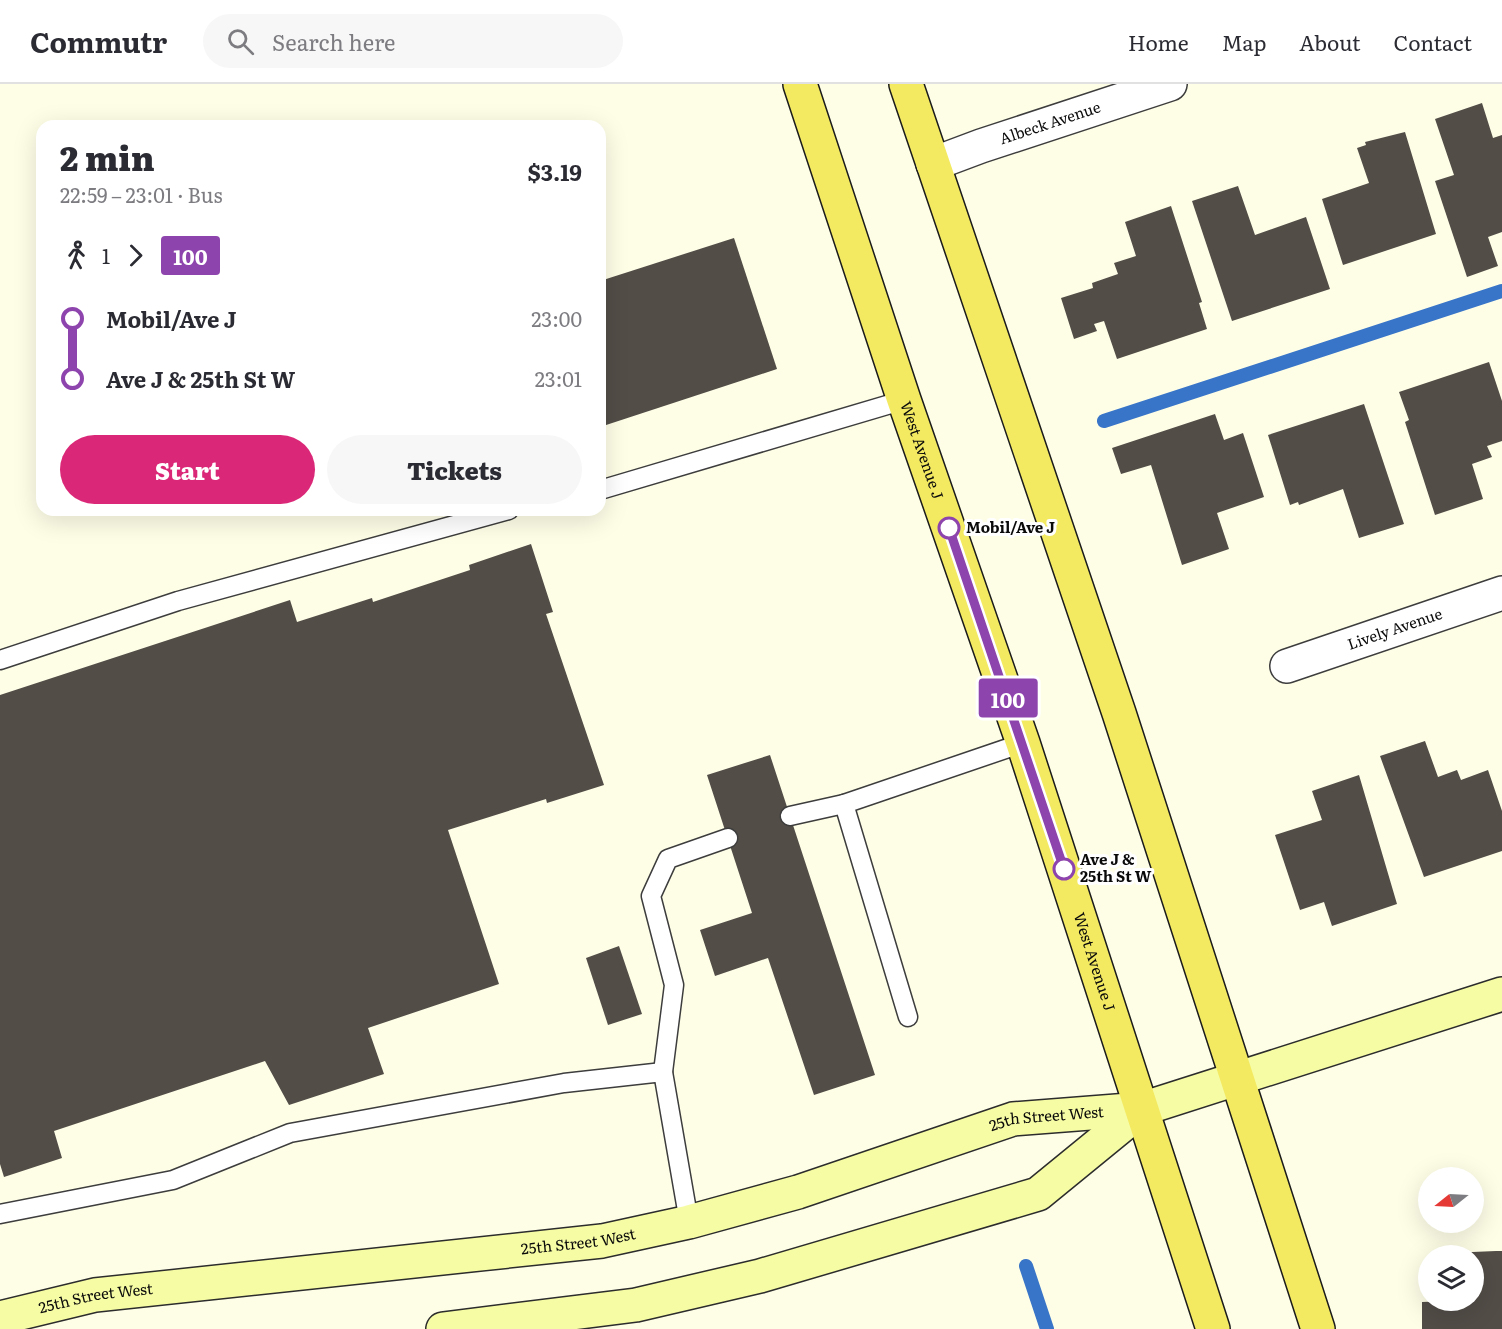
<!DOCTYPE html>
<html lang="en">
<head>
<meta charset="utf-8">
<style>
  :root { --surface:#fff; --page:#f7f7f7; --text:#2b2b33; --muted:#7c7c81; --line:#e1e1e2; --accent:#db2777 }
  body { margin:0; font-family:Literata,serif; background:var(--page); color:var(--text); height:100vh; display:flex; flex-direction:column; font-size:22px; white-space:nowrap }
  * { box-sizing:border-box; margin:0 }
  p { font-size:20px; color:var(--muted) }
  .icon { flex:none; width:33px; height:33px; fill:none; stroke:currentColor; stroke-width:2; stroke-linecap:round; stroke-linejoin:round }
  .map { position:relative; flex:1; overflow:hidden }
  .drawer { position:absolute; left:36px; top:36px; width:570px; height:396px; display:flex; flex-direction:column; background:var(--surface); border-radius:18px; box-shadow:0 6px 24px #0002 }
  .drawer>* { flex:none }
  .badge { padding:0 12px; border-radius:4px; font-size:21px; line-height:39px }
  .needle { width:39px; rotate:252deg }
  .buttons { position:absolute; left:1418px; top:1083px; display:grid; gap:12px }
  .buttons a { display:grid; place-items:center; width:66px; height:66px; border-radius:50%; background:var(--surface); box-shadow:0 6px 24px #0002; font-size:30px }
  .map>.badge { position:absolute; translate:-50% -50%; box-shadow:0 0 0 3px #fff }
  .legs { display:flex; align-items:center; gap:9px; height:66px; padding:0 24px; font-size:20px }
  .legs p { margin-inline-start:auto }
  .summary { display:flex; align-items:center; justify-content:space-between; height:102px; padding:0 24px }
  h1 { font-size:33px; font-weight:800; line-height:45px }
  .button { display:flex; gap:12px; margin-top:auto; padding:12px 24px }
  .button a { flex:1; height:69px; border-radius:36px; background:var(--accent); color:#fff; font-size:24px; font-weight:800; line-height:69px; text-align:center }
  .button a+a { background:var(--page); color:var(--text) }
  ul { padding:0 24px; list-style:none }
  li { display:flex; align-items:center; gap:21px; height:60px; font-size:22px }
  li i { display:grid; place-items:center; width:9px; height:100%; margin:0 8px; background:currentColor }
  li i::after { content:''; width:15px; height:15px; margin:-8px; border:4px solid; border-radius:50%; background:var(--surface) }
  li p { margin-inline-start:auto }
  li:first-child i { background:linear-gradient(#0000 50%,currentColor 0) }
  li:last-child i { background:linear-gradient(currentColor 50%,#0000 0) }
  header { display:flex; align-items:center; gap:36px; box-sizing:border-box; height:84px; padding:0 30px; background:var(--surface); border-bottom:2px solid var(--line) }
  header strong { font-size:28px }
  nav { display:flex; gap:33px; margin-inline-start:auto; font-size:21px }
  .search { width:420px; height:54px; background:var(--page); display:flex; align-items:center; gap:15px; box-sizing:border-box; padding:0 21px; border-radius:33px; color:var(--muted); font-size:22px }
  .map>svg:first-child { display:block }
  .lines { fill:none; stroke-linecap:round; stroke-linejoin:round }
  .stream { stroke:#3874c7; stroke-width:14 }
  .building { fill:#524d47 }
  .lane-casing { stroke:#3d3d3d; stroke-width:21 }
  .street-casing { stroke:#3d3d3d; stroke-width:36 }
  .secondary-casing { stroke:#2c2c2c; stroke-width:36 }
  .primary-casing { stroke:#1b1b1b; stroke-width:36 }
  .lane { stroke:#fff; stroke-width:18 }
  .street { stroke:#fff; stroke-width:33 }
  .secondary { stroke:#f6fca4; stroke-width:33 }
  .primary { stroke:#f3ea62; stroke-width:33 }
  .line-1-casing { stroke:#fff; stroke-width:14 }
  .line-1 { stroke:#8e44ad; stroke-width:9 }
  .stop-1-dot { fill:#fff; stroke:#8e44ad; stroke-width:3 }
  .labels { text-anchor:middle; stroke-width:6; stroke-linejoin:round; paint-order:stroke }
  .street-label { font-size:15px; fill:#0a0a0a; stroke:#fff }
  .stop-label { font-size:15px; font-weight:bold; fill:#0a0a0a; stroke:#fff; text-anchor:start }
</style>
</head>
<body>
<header>
<strong>Commutr</strong>
<div class="search"><svg class="icon" aria-label="search" viewBox="0 0 24 24"><circle cx="10" cy="10" r="6"/><path d="M15 15l6 6"/></svg>Search here</div>
<nav><a>Home</a><a>Map</a><a>About</a><a>Contact</a></nav>
</header>
<div class="map">
<svg width="1502" height="1245" viewBox="0 0 1502 1245">
  <rect width="100%" height="100%" fill="#fefee7"/>
  <g class="lines">
    <g class="stream">
      <polyline points="1104,337 1502,207"/>
      <polyline points="1026,1182 1047,1245"/>
    </g>
  </g>
  <g class="building">
    <polygon points="1482,19 1493,54 1502,51 1502,148 1488,153 1498,182 1467,193 1435,97 1454,91 1435,35"/>
    <polygon points="1405,48 1436,150 1343,181 1322,115 1369,99 1357,64 1366,61 1365,58"/>
    <polygon points="1238,102 1255,151 1306,133 1330,205 1232,237 1192,117"/>
    <polygon points="1171,122 1202,218 1199,219 1207,245 1117,275 1104,237 1094,240 1097,247 1074,255 1061,214 1093,204 1092,199 1118,190 1114,179 1136,172 1125,138"/>
    <polygon points="734,154 777,285 600,343 600,197"/>
    <polygon points="1489,278 1502,317 1502,357 1487,362 1492,373 1472,380 1483,415 1435,431 1405,338 1409,336 1399,308"/>
    <polygon points="1364,320 1404,440 1359,454 1343,405 1299,421 1298,418 1290,421 1268,351"/>
    <polygon points="1215,330 1224,356 1243,349 1264,413 1217,429 1229,465 1182,481 1151,381 1121,390 1112,364"/>
    <polygon points="531,460 553,528 546,530 604,701 547,719 546,715 448,746 499,900 368,944 384,990 289,1021 265,977 54,1047 62,1074 4,1093 0,1080 0,611 290,516 297,538 372,514 373,518 470,486 469,481"/>
    <polygon points="1425,657 1438,693 1457,686 1461,696 1488,686 1502,727 1502,767 1424,793 1380,672"/>
    <polygon points="770,671 875,991 814,1011 768,874 715,892 700,846 752,829 707,691"/>
    <polygon points="1359,691 1397,820 1332,842 1324,818 1300,826 1275,751 1322,736 1312,707"/>
    <polygon points="619,862 642,930 608,941 586,874"/>
    <polygon points="1496,1167 1502,1167 1502,1245 1422,1245 1422,1218 1473,1216 1473,1172 1449,1169"/>
  </g>
  <g class="lines">
    <defs>
      <g id="lane">
        <polyline points="600,406 904,316"/>
        <polyline points="0,576 178,517 509,426"/>
        <polyline points="790,732 844,720"/>
        <polyline points="908,933 844,720 1023,659"/>
        <polyline points="663,988 674,901 651,812 668,775 728,754"/>
        <polyline points="0,1130 173,1096 290,1049 564,999 663,988 689,1138"/>
      </g>
      <g id="street">
        <path id="s1" d="M933,80L981,62L1170,0"/>
        <path id="s2" d="M1287,582L1502,509"/>
      </g>
      <g id="secondary">
        <path id="s3" d="M0,1234L95,1211L602,1157L689,1138L798,1108L1013,1035L1142,1025L1502,910"/>
        <polyline points="443,1245 636,1221 760,1192 1038,1110 1142,1025"/>
      </g>
      <g id="primary">
        <path id="s4" d="M800,0L904,316L1023,659L1213,1245"/>
        <polyline points="906,0 1119,629 1318,1245"/>
      </g>
    </defs>
    <use href="#lane" class="lane-casing"/>
    <use href="#street" class="street-casing"/>
    <use href="#secondary" class="secondary-casing"/>
    <use href="#primary" class="primary-casing"/>
    <use href="#lane" class="lane"/>
    <use href="#street" class="street"/>
    <use href="#secondary" class="secondary"/>
    <use href="#primary" class="primary"/>
  </g>
  <g class="lines">
    <defs>
      <polyline id="line-1" points="949,444 1064,785"/>
    </defs>
    <use href="#line-1" class="line-1-casing"/>
    <use href="#line-1" class="line-1"/>
  </g>
  <g class="stop-1-dot">
    <circle cx="949" cy="444" r="10"/>
    <circle cx="1064" cy="785" r="10"/>
  </g>
  <g class="labels">
    <g class="street-label">
      <text dy="5" stroke="none"><textPath href="#s1" startOffset="124">Albeck Avenue</textPath></text>
      <text dy="5" stroke="none"><textPath href="#s4" startOffset="386">West Avenue J</textPath></text>
      <text dy="5" stroke="none"><textPath href="#s2" startOffset="114">Lively Avenue</textPath></text>
      <text dy="5" stroke="none"><textPath href="#s4" startOffset="926">West Avenue J</textPath></text>
      <text dy="5" stroke="none"><textPath href="#s3" startOffset="1070">25th Street West</textPath></text>
      <text dy="5" stroke="none"><textPath href="#s3" startOffset="584">25th Street West</textPath></text>
      <text dy="5" stroke="none"><textPath href="#s3" startOffset="98">25th Street West</textPath></text>
    </g>
    <g class="stop-label">
      <text x="966" y="449">Mobil/Ave J</text>
      <text x="1080" y="781">Ave J &amp;<tspan x="1080" dy="17">25th St W</tspan></text>
    </g>
  </g>
</svg>
<div class="buttons">
<a><svg class="needle" viewBox="-14 -14 28 28"><path d="M0-13l5 13h-10z" fill="#e53935"/><path d="M0 13l5-13h-10z" fill="#7c7c81"/></svg></a>
<a><svg class="icon" aria-label="layers" viewBox="0 0 24 24"><path d="M12 4l9 5-9 5-9-5zM3 14l9 5 9-5"/></svg></a>
</div>
<b class="badge" style="left:1008px;top:614px;background:#8e44ad;color:#fff">100</b>
<section class="drawer">
<div class="summary"><div><h1>2 min</h1><p>22:59 – 23:01 · Bus</p></div><b>$3.19</b></div>
<div class="legs"><svg class="icon" aria-label="walk" viewBox="0 0 24 24"><circle cx="13" cy="4" r="2"/><path d="M13 8l-2 6 4 7M11 14l-3 7M7 12l3-4h3l4 4"/></svg>1<svg class="icon" aria-label="forward" viewBox="0 0 24 24"><path d="M9 5l7 7-7 7"/></svg><b class="badge" style="background:#8e44ad;color:#fff">100</b></div>
<ul>
<li><i style="color:#8e44ad"></i><b>Mobil/Ave J</b><p>23:00</p></li>
<li><i style="color:#8e44ad"></i><b>Ave J &amp; 25th St W</b><p>23:01</p></li>
</ul>
<div class="button"><a>Start</a><a>Tickets</a></div>
</section>
</div>
</body>
</html>
